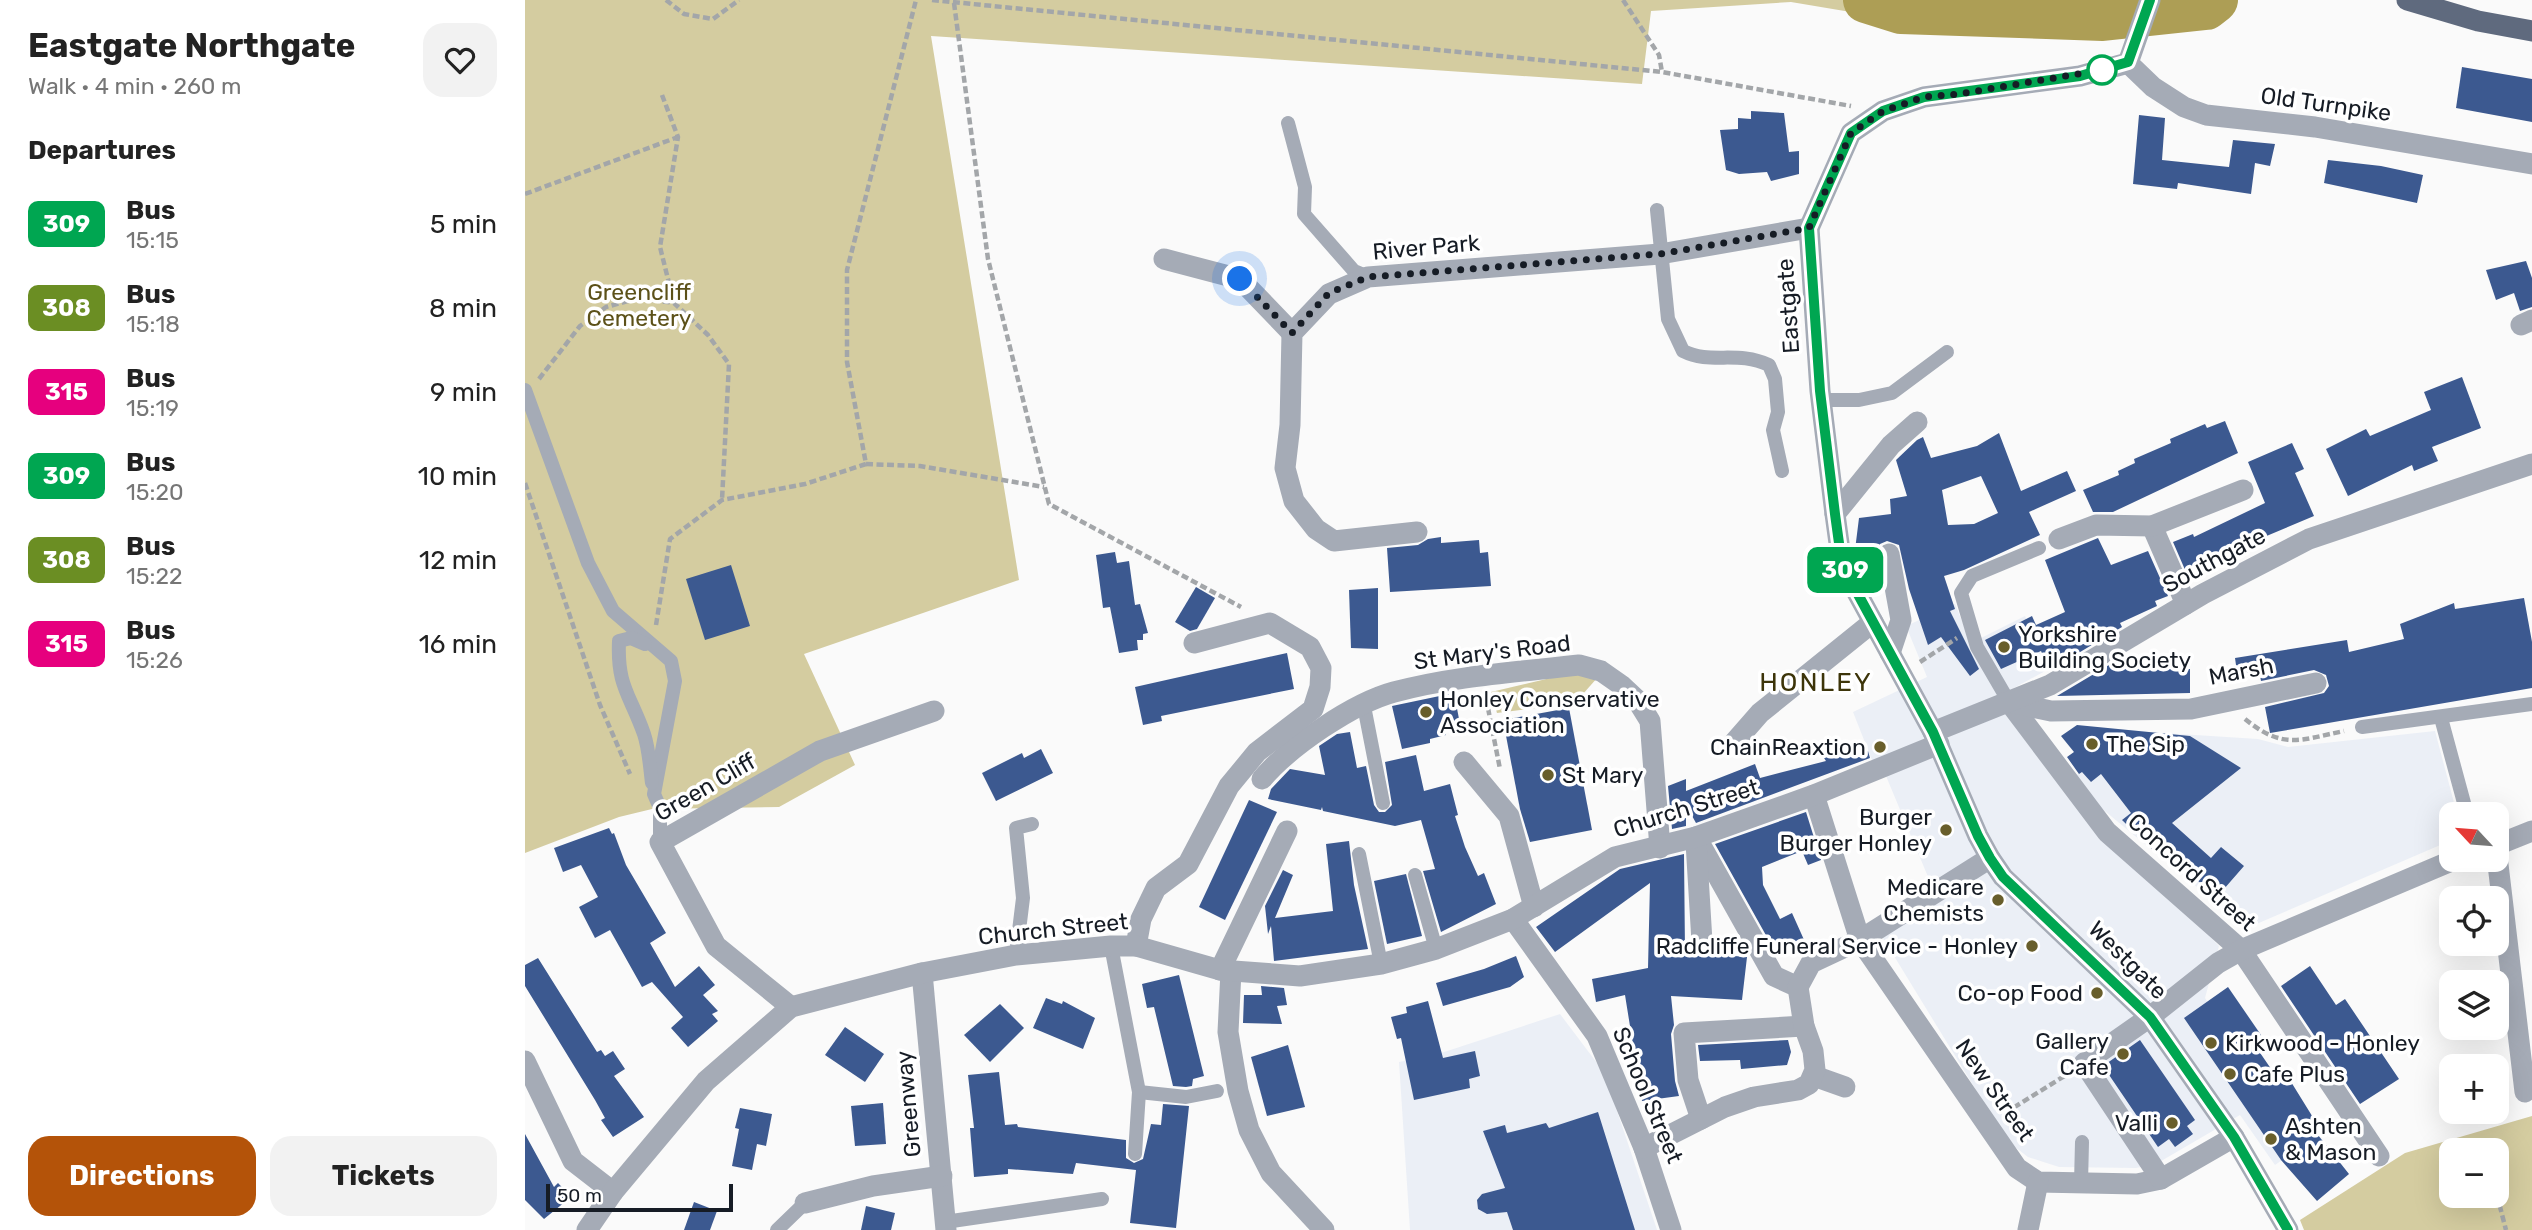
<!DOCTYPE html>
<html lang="en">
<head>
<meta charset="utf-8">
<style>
  :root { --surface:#fff; --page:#f2f2f2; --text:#222; --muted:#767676; --accent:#b45309 }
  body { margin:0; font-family:Rubik,sans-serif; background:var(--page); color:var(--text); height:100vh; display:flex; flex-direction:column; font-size:26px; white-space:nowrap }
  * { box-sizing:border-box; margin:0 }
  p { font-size:23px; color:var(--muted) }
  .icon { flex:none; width:38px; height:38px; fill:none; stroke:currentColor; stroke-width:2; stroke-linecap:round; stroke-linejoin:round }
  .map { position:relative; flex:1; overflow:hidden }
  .details { display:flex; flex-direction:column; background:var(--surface); width:525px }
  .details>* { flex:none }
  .badge { padding:0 14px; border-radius:10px; font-size:24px; line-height:46px }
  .needle { width:46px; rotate:296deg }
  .tools { position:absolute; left:1914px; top:802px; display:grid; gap:14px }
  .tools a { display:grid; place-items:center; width:70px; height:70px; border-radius:14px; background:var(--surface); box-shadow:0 7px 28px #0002; font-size:35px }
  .scale { position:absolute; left:21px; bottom:18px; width:187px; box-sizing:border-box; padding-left:7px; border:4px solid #161c25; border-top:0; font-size:19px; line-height:24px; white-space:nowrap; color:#161c25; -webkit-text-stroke:5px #fff; paint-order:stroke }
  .you { position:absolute; width:35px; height:35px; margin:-18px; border:5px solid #fff; border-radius:50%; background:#1a73e8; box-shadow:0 0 0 10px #1a73e833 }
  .map>.badge { position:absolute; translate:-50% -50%; box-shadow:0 0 0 4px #fff }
  h2 { padding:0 28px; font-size:26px; line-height:63px }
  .round { display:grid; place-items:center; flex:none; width:74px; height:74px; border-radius:21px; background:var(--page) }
  .headline { display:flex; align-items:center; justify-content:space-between; height:119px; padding:0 28px }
  h1 { font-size:33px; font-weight:700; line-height:52px }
  .cta { display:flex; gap:14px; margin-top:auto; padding:14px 28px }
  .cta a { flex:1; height:80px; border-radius:21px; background:var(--accent); color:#fff; font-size:28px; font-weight:700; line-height:80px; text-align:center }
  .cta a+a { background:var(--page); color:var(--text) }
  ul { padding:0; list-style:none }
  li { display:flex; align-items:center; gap:21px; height:84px; padding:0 28px }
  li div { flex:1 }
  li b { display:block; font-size:26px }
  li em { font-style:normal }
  li .badge { min-width:77px; font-weight:700; text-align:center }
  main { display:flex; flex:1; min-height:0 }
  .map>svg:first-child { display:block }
  .built { fill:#ebeff6 }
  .green { fill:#d4cca0; fill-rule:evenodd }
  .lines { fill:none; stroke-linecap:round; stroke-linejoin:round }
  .river { stroke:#ad9e55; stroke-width:46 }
  .building { fill:#3c5990; fill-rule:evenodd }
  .path { stroke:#a3a6a9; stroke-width:4.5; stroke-dasharray:7 3.5; stroke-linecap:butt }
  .service { stroke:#a5abb6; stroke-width:14 }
  .minor { stroke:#a5abb6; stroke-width:21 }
  .tertiary { stroke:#a5abb6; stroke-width:21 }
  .primary { stroke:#5f6a7e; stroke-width:21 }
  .line-casing { stroke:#fff; stroke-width:16 }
  .line { stroke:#00a651; stroke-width:10 }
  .walk { stroke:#161c25; stroke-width:7; stroke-dasharray:0 12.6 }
  .stop-dot { fill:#fff; stroke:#00a651; stroke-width:3.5 }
  .poi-dot { fill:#685e2b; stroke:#fff; stroke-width:2.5 }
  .labels { text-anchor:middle; stroke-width:7; stroke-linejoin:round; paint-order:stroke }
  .street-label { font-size:23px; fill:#161c25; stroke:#fff }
  .park-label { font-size:23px; fill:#5c5119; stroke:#fff }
  .poi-label { font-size:23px; fill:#161c25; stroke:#fff; text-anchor:start }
  .quarter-label { font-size:26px; letter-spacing:2px; fill:#3d350a; stroke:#fff }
</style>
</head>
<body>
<main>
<section class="details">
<div class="headline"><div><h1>Eastgate Northgate</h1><p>Walk · 4 min · 260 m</p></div><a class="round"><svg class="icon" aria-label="heart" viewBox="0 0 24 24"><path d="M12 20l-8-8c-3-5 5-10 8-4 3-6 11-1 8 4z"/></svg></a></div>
<h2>Departures</h2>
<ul>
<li><span class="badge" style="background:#00a651;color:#fff">309</span><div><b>Bus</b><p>15:15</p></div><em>5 min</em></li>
<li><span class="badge" style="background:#6b8e23;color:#fff">308</span><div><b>Bus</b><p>15:18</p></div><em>8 min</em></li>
<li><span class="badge" style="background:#e6007e;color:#fff">315</span><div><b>Bus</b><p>15:19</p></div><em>9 min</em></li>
<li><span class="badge" style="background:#00a651;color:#fff">309</span><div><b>Bus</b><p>15:20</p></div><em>10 min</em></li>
<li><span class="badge" style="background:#6b8e23;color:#fff">308</span><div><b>Bus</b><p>15:22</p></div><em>12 min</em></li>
<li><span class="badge" style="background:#e6007e;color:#fff">315</span><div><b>Bus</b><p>15:26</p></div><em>16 min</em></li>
</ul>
<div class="cta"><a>Directions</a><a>Tickets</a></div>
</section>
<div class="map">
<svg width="2007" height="1230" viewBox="0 0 2007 1230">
  <rect width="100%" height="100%" fill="#fafafa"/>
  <g class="built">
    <polygon points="1430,604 1446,643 1500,616 1522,670 1469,699 1573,836 1655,905 1694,946 1680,998 1776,1147 1750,1165 1715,1115 1631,1164 1611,1168 1534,1167 1503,1157 1490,1147 1462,1108 1358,938 1361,927 1411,896 1361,776 1354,778 1328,712 1402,677 1381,626"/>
    <polygon points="1607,731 1733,739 1763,747 1910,731 1932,814 1927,814 1927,840 1722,928 1570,803 1549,777"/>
    <polygon points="1035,1014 1072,1063 1084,1087 1132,1230 885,1230 874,1062 910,1055"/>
  </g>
  <g class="green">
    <polygon points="0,0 1569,0 1578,36 1433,30 1266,2 1126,11 1117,84 406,36 494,580 279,654 330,765 254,807 127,809 94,817 0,853"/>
    <polygon points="1051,672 1073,677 1050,703 972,713 966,692"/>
    <path d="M2007,1116V1230H1779L1775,1220L1880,1153ZM1927,1150H1972V1195H1927Z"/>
  </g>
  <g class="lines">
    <polyline class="river" points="1341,0 1376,11 1578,18 1681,7 1690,0"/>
  </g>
  <g class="building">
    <polygon points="1937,67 2007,79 2007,122 1931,108"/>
    <polygon points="1226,111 1259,113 1264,152 1274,151 1274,174 1246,181 1242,172 1214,174 1201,170 1195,130 1213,129 1213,118 1226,119"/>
    <polygon points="1614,115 1640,118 1637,160 1704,167 1708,140 1750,144 1745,166 1730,163 1726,194 1653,183 1652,189 1608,184"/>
    <polygon points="1803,160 1856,166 1898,175 1892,203 1799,183"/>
    <polygon points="2001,261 2007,278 2007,307 1995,311 1989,293 1971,300 1961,270"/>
    <polygon points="1937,377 1956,428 1907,447 1913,461 1889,471 1887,465 1823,496 1801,449 1841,429 1845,436 1906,410 1899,392"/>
    <polygon points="1700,421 1713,453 1588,512 1568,512 1558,490 1594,475 1593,471 1610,463 1609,459 1646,443 1645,439 1680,424 1682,428"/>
    <path d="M1474,433L1496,491L1542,471L1551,491L1504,512L1515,535L1439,570L1419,576L1430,609L1425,611L1454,669L1445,676L1416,637L1403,645L1384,589L1374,545L1362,541L1355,544L1351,556L1355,576L1344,581L1330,550L1334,518L1366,514L1365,499L1382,496L1371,460L1392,440L1398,437L1406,458L1452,446ZM1456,476L1473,513L1449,524L1423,525L1417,490Z"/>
    <polygon points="1767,443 1779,469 1770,473 1789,516 1701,553 1702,555 1681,565 1683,570 1664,579 1648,542 1668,534 1669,537 1740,503 1723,462"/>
    <polygon points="916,537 916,543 954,540 955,553 963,552 966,586 865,592 862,548 893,545 903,539"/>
    <polygon points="1573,538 1586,565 1623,551 1643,596 1630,601 1632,606 1595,623 1597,627 1525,670 1516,651 1476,669 1460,640 1507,616 1511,625 1540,612 1520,560"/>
    <polygon points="590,552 592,563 604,561 610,605 615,604 623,633 618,634 618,640 612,640 613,650 594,653 585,607 578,608 571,555"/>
    <polygon points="206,565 225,626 180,640 161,579"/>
    <polygon points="671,587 690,598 672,629 665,631 650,622"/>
    <polygon points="853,588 853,649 826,648 824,590"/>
    <polygon points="1999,598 2007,642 2007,688 1745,733 1740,707 1799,693 1804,686 1801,675 1789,670 1736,681 1735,676 1713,679 1710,658 1822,640 1824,652 1879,639 1875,624 1929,603 1930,609"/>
    <polygon points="762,653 769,689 636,716 637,721 618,725 610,687"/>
    <polygon points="1621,658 1622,669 1665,669 1665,693 1532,696 1594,659"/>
    <polygon points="929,693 935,724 919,728 921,735 905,739 905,743 877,749 867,706"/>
    <polygon points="1044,708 1067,830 1005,842 995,809 978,720"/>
    <polygon points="1552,725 1665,736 1716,768 1647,823 1686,858 1696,847 1719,866 1692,897 1633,847 1629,851 1597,820 1606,813 1576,774 1566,782 1557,772 1554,774 1542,757 1549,752 1536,736"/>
    <polygon points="825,732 832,768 841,766 849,805 854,812 860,812 867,805 860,762 891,755 899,791 925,784 933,815 930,816 940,847 953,876 959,873 971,904 916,932 898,871 910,869 896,820 870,826 798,811 797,807 796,810 743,799 746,789 765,769 800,775 794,746 812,734"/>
    <polygon points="516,749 528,773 471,801 457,773 497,753 499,758"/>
    <polygon points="1320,750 1323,756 1343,751 1345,758 1171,823 1161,805 1161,826 1147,829 1143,786 1161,779 1161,791 1230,764 1235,778 1301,761 1299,758"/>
    <polygon points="724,800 752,812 700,920 674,907"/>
    <polygon points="1281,812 1296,860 1283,865 1277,851 1237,867 1238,885 1255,919 1267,913 1280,942 1252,955 1190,844"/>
    <polygon points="84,828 87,834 89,833 101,865 141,933 125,943 150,987 174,966 190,985 178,995 193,1011 187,1014 193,1021 163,1047 146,1028 158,1017 127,982 117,987 85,930 70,938 54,907 73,897 56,865 38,872 29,848"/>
    <polygon points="824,841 829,885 843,949 749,961 746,926 743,934 740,906 758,870 768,875 750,918 808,911 801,844"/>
    <polygon points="1159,854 1160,952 1222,957 1217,1000 1146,996 1149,1025 1146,1034 1150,1081 1154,1096 1117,1101 1100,995 1071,1002 1067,979 1123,968 1125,883 1030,952 1011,927 1095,869"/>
    <polygon points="881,874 897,936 862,944 849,881"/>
    <polygon points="991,956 999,977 985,987 918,1006 911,983 959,969"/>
    <polygon points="13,958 72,1052 76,1050 80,1056 88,1051 100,1069 89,1076 119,1117 88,1137 76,1120 80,1118 70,1100 0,986 0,965"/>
    <polygon points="1785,966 1811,1005 1820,999 1874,1079 1835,1104 1756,986"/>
    <polygon points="654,975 679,1076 668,1079 667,1086 661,1087 648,1086 629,1007 622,1008 617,984"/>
    <polygon points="736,986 759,988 762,1005 752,1006 757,1024 718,1023 719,995 737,995"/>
    <polygon points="1703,987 1736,1035 1727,1041 1755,1082 1763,1077 1797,1132 1793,1135 1824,1174 1792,1201 1756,1160 1659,1018"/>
    <polygon points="521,998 537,1004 538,1001 570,1018 558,1049 508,1028"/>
    <polygon points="903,1001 918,1058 950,1051 955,1076 944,1079 945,1088 889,1100 876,1038 872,1039 866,1017 882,1013 881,1007"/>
    <polygon points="475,1004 499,1028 465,1062 439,1035"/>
    <polygon points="320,1027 359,1054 340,1082 300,1055"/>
    <polygon points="1263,1040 1266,1052 1262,1065 1216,1069 1215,1060 1175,1061 1173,1045"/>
    <polygon points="1615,1040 1670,1120 1662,1126 1668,1134 1650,1147 1644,1139 1633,1147 1578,1066"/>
    <polygon points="763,1045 780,1107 742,1116 726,1057"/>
    <polygon points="474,1072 480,1125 492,1124 493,1127 601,1140 601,1158 609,1163 618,1159 626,1124 636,1125 638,1104 664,1106 651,1228 605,1223 611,1170 551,1163 548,1174 483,1169 483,1174 449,1177 445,1128 449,1128 443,1075"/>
    <polygon points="358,1103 361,1144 330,1146 326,1106"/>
    <polygon points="215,1108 247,1114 241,1146 232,1144 227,1170 207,1166 214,1129 210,1128"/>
    <polygon points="1073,1112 1110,1230 988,1230 982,1212 962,1214 953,1209 952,1200 957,1194 980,1188 958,1131 980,1125 982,1133 1021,1123 1024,1128"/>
    <polygon points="0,1134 29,1187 33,1183 46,1197 19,1219 0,1200"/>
    <polygon points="169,1202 192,1211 185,1230 159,1230"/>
    <polygon points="341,1206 370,1213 366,1230 336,1230"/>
  </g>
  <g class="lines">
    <g class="path">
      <polyline points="141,0 159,14 188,19 214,0"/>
      <polyline points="407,0 1137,72 1326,106"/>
      <polyline points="1098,0 1134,55 1137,72"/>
      <polyline points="429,3 463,259 524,504 716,607"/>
      <polyline points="137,95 153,137 135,247 149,303"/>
      <polyline points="0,194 153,137"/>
      <polyline points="14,379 55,326 81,307 114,298 149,303 183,335 204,364 197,500"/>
      <polyline points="341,464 395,466 519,487"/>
      <polyline points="0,483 75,705 105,774"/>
      <polyline points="131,625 145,539 197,500 280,484 341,464 322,362 322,270 391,0"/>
      <polyline points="1395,662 1432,638"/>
      <polyline points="961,698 975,769"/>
      <path d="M1720,719C1758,750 1775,740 1819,731"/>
      <polyline points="1480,1113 1541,1075"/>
      <polyline points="1972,1195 1981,1230"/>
    </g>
    <g class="service">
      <polyline points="763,123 780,187 779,214 829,271 843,277"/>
      <path d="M1132,210L1143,319L1158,351C1186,365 1212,350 1244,365L1250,379L1253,412L1248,430L1257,471"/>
      <polyline points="0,390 63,563 88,611 146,661 150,681 129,794 135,808 135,842"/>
      <polyline points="1296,400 1334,400 1367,393 1422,352"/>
      <path d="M120,644L106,638L94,641C92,687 105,694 119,734C124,749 125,767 127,783"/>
      <polyline points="1484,702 1452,647 1436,593 1447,576 1514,548"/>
      <polyline points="839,706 858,803"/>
      <polyline points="1916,718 1942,814"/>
      <polyline points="1837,727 2007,704"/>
      <polyline points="834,854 856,964"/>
      <polyline points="890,875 911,949"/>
      <polyline points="586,946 614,1092 610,1154"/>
      <polyline points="491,955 498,898 491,828 507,824"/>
      <polyline points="614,1092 661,1097 692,1091"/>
      <polyline points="1556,1183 1557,1142"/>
      <polyline points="420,1222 577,1199"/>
      <polyline points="252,1230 280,1203"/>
    </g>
    <g class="minor">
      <polyline points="639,259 715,279 767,333"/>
      <polyline points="1996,325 2007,320"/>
      <polyline points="1310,514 1366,445 1392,422"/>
      <polyline points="1627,526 1661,604"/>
      <polyline points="892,532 809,541 791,529 769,501 760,468 765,425 767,333 804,294 843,277 1135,254 1284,228"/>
      <polyline points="1534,539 1571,525 1627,526 1718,490"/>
      <polyline points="1364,554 1376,620 1365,653"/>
      <polyline points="1484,702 1582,832 1716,950 1854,1156"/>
      <polyline points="1484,702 1526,711 1666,709 1791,683"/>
      <polyline points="1207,745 1235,713 1348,622"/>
      <polyline points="939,762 984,816 1009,907"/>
      <path d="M737,779C764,747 828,703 869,692C928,676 993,672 1054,665L1076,671L1096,685L1112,700L1125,721L1135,848"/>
      <polyline points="1289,795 1335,940 1492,1168 1513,1182 1612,1184 1636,1179 1709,1137"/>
      <polyline points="1171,837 1249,976 1273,987"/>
      <polyline points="1171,842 1177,942"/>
      <polyline points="1972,845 2007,831"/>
      <polyline points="1972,856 2000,1092"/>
      <polyline points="988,919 1072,1036 1119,1148 1146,1230"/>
      <polyline points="611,946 616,919 631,888 663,864 704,786 732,752 788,709 795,687 796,668 785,647 745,623 669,643"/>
      <polyline points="695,970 762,831"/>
      <polyline points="706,971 703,1032 713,1091 724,1130 746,1173 799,1230"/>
      <polyline points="397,973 421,1230"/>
      <polyline points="266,1007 191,946 135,842 295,751 409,711"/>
      <polyline points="0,1061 48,1161 88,1192"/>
      <polyline points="1289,1076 1320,1087"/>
      <polyline points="1176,1119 1163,1080 1159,1033 1279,1026"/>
      <polyline points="1119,1148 1200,1107 1229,1097 1273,1090 1284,1084 1290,1070 1288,1051 1279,1026 1273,987 1286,963 1335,940 1465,858"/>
      <polyline points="1636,1179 1559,1063 1625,1017 1693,963 1716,950 1931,859"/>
      <polyline points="280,1203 348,1186 417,1176"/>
      <polyline points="62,1230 88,1192 181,1081 266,1007 397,973 491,955 586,946 611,946 695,970 775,976 856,964 911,949 988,919 1090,857 1171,837 1289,795 1414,744"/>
      <polyline points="1503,1230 1513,1182"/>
    </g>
    <g class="tertiary">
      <polyline points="1625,0 1603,63 1555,76 1399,97 1358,111 1326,133 1284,228 1295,391 1310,514 1317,565 1408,732 1453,836 1465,858 1478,877 1625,1017 1709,1137 1763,1230"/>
      <polyline points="1603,63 1628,87 1659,107 1681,115 1790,127 2007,164"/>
      <polyline points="1408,732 1525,685 1678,594 1784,539 2007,464"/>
    </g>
    <polyline class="primary" points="1882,0 1953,21 2007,31"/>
  </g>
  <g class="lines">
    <defs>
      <polyline id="line" points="1625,0 1603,62 1555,76 1399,97 1358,111 1326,133 1284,228 1295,391 1310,514 1317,565 1408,732 1453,836 1465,858 1478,877 1625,1017 1709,1137 1763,1230"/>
    </defs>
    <use href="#line" class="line-casing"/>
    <use href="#line" class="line"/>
    <polyline class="walk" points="715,279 767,333 804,293 843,277 1135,254 1284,228 1326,133 1358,111 1399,97 1434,94 1577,70"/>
  </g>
  <circle class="stop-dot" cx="1577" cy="70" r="14"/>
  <g class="poi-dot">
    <circle cx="1479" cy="647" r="7"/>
    <circle cx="901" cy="712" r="7"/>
    <circle cx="1567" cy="744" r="7"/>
    <circle cx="1355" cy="747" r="7"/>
    <circle cx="1023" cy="775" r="7"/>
    <circle cx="1421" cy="830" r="7"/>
    <circle cx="1473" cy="900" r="7"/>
    <circle cx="1507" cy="946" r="7"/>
    <circle cx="1572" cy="993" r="7"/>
    <circle cx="1686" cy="1043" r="7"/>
    <circle cx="1598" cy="1054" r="7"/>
    <circle cx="1705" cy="1074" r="7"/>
    <circle cx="1647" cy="1123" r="7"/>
    <circle cx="1746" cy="1139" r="7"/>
  </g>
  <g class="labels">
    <g class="street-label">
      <text transform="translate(1801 104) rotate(8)" y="8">Old Turnpike</text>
      <text transform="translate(901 247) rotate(-5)" y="8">River Park</text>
      <text transform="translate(1263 306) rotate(-94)" y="8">Eastgate</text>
      <text transform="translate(1689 560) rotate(-28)" y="8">Southgate</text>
      <text transform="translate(967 652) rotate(-7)" y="8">St Mary's Road</text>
      <text transform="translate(1716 671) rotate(-11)" y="8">Marsh</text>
      <text transform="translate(180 787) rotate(-30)" y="8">Green Cliff</text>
      <text transform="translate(1161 808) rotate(-17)" y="8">Church Street</text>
      <text transform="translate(1667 872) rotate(42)" y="8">Concord Street</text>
      <text transform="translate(528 929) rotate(-6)" y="8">Church Street</text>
      <text transform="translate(1603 960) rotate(45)" y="8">Westgate</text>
      <text transform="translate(1470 1090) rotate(55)" y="8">New Street</text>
      <text transform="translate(1123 1095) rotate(67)" y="8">School Street</text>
      <text transform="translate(383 1104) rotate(-95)" y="8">Greenway</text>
    </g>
    <g class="park-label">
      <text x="114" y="300">Greencliff<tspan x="114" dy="26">Cemetery</tspan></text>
    </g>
    <g class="poi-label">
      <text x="1493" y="642">Yorkshire<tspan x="1493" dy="26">Building Society</tspan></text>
      <text x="915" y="707">Honley Conservative<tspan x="915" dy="26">Association</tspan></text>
      <text x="1581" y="752">The Sip</text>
      <text x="1341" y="755" text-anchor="end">ChainReaxtion</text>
      <text x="1037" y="783">St Mary</text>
      <text x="1407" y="825" text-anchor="end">Burger<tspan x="1407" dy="26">Burger Honley</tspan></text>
      <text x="1459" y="895" text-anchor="end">Medicare<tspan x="1459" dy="26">Chemists</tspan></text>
      <text x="1493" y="954" text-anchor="end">Radcliffe Funeral Service - Honley</text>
      <text x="1558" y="1001" text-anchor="end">Co-op Food</text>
      <text x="1584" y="1049" text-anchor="end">Gallery<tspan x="1584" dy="26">Cafe</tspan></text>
      <text x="1700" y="1051">Kirkwood - Honley</text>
      <text x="1719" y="1082">Cafe Plus</text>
      <text x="1633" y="1131" text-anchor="end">Valli</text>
      <text x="1760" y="1134">Ashten<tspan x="1760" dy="26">&amp; Mason</tspan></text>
    </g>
    <g class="quarter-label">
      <text x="1291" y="691">HONLEY</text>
    </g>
  </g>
</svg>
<div class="tools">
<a><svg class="needle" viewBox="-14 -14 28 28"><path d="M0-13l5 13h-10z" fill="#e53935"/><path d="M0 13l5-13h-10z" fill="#767676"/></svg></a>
<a><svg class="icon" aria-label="locate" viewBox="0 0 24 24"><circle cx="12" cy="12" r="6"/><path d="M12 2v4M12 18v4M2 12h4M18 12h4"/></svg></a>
<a><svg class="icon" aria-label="layers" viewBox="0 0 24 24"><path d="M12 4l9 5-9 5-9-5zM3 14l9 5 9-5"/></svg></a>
<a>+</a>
<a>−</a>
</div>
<div class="scale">50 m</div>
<div class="you" style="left:715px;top:279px"></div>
<b class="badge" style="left:1320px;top:570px;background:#00a651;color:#fff">309</b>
</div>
</main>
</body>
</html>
